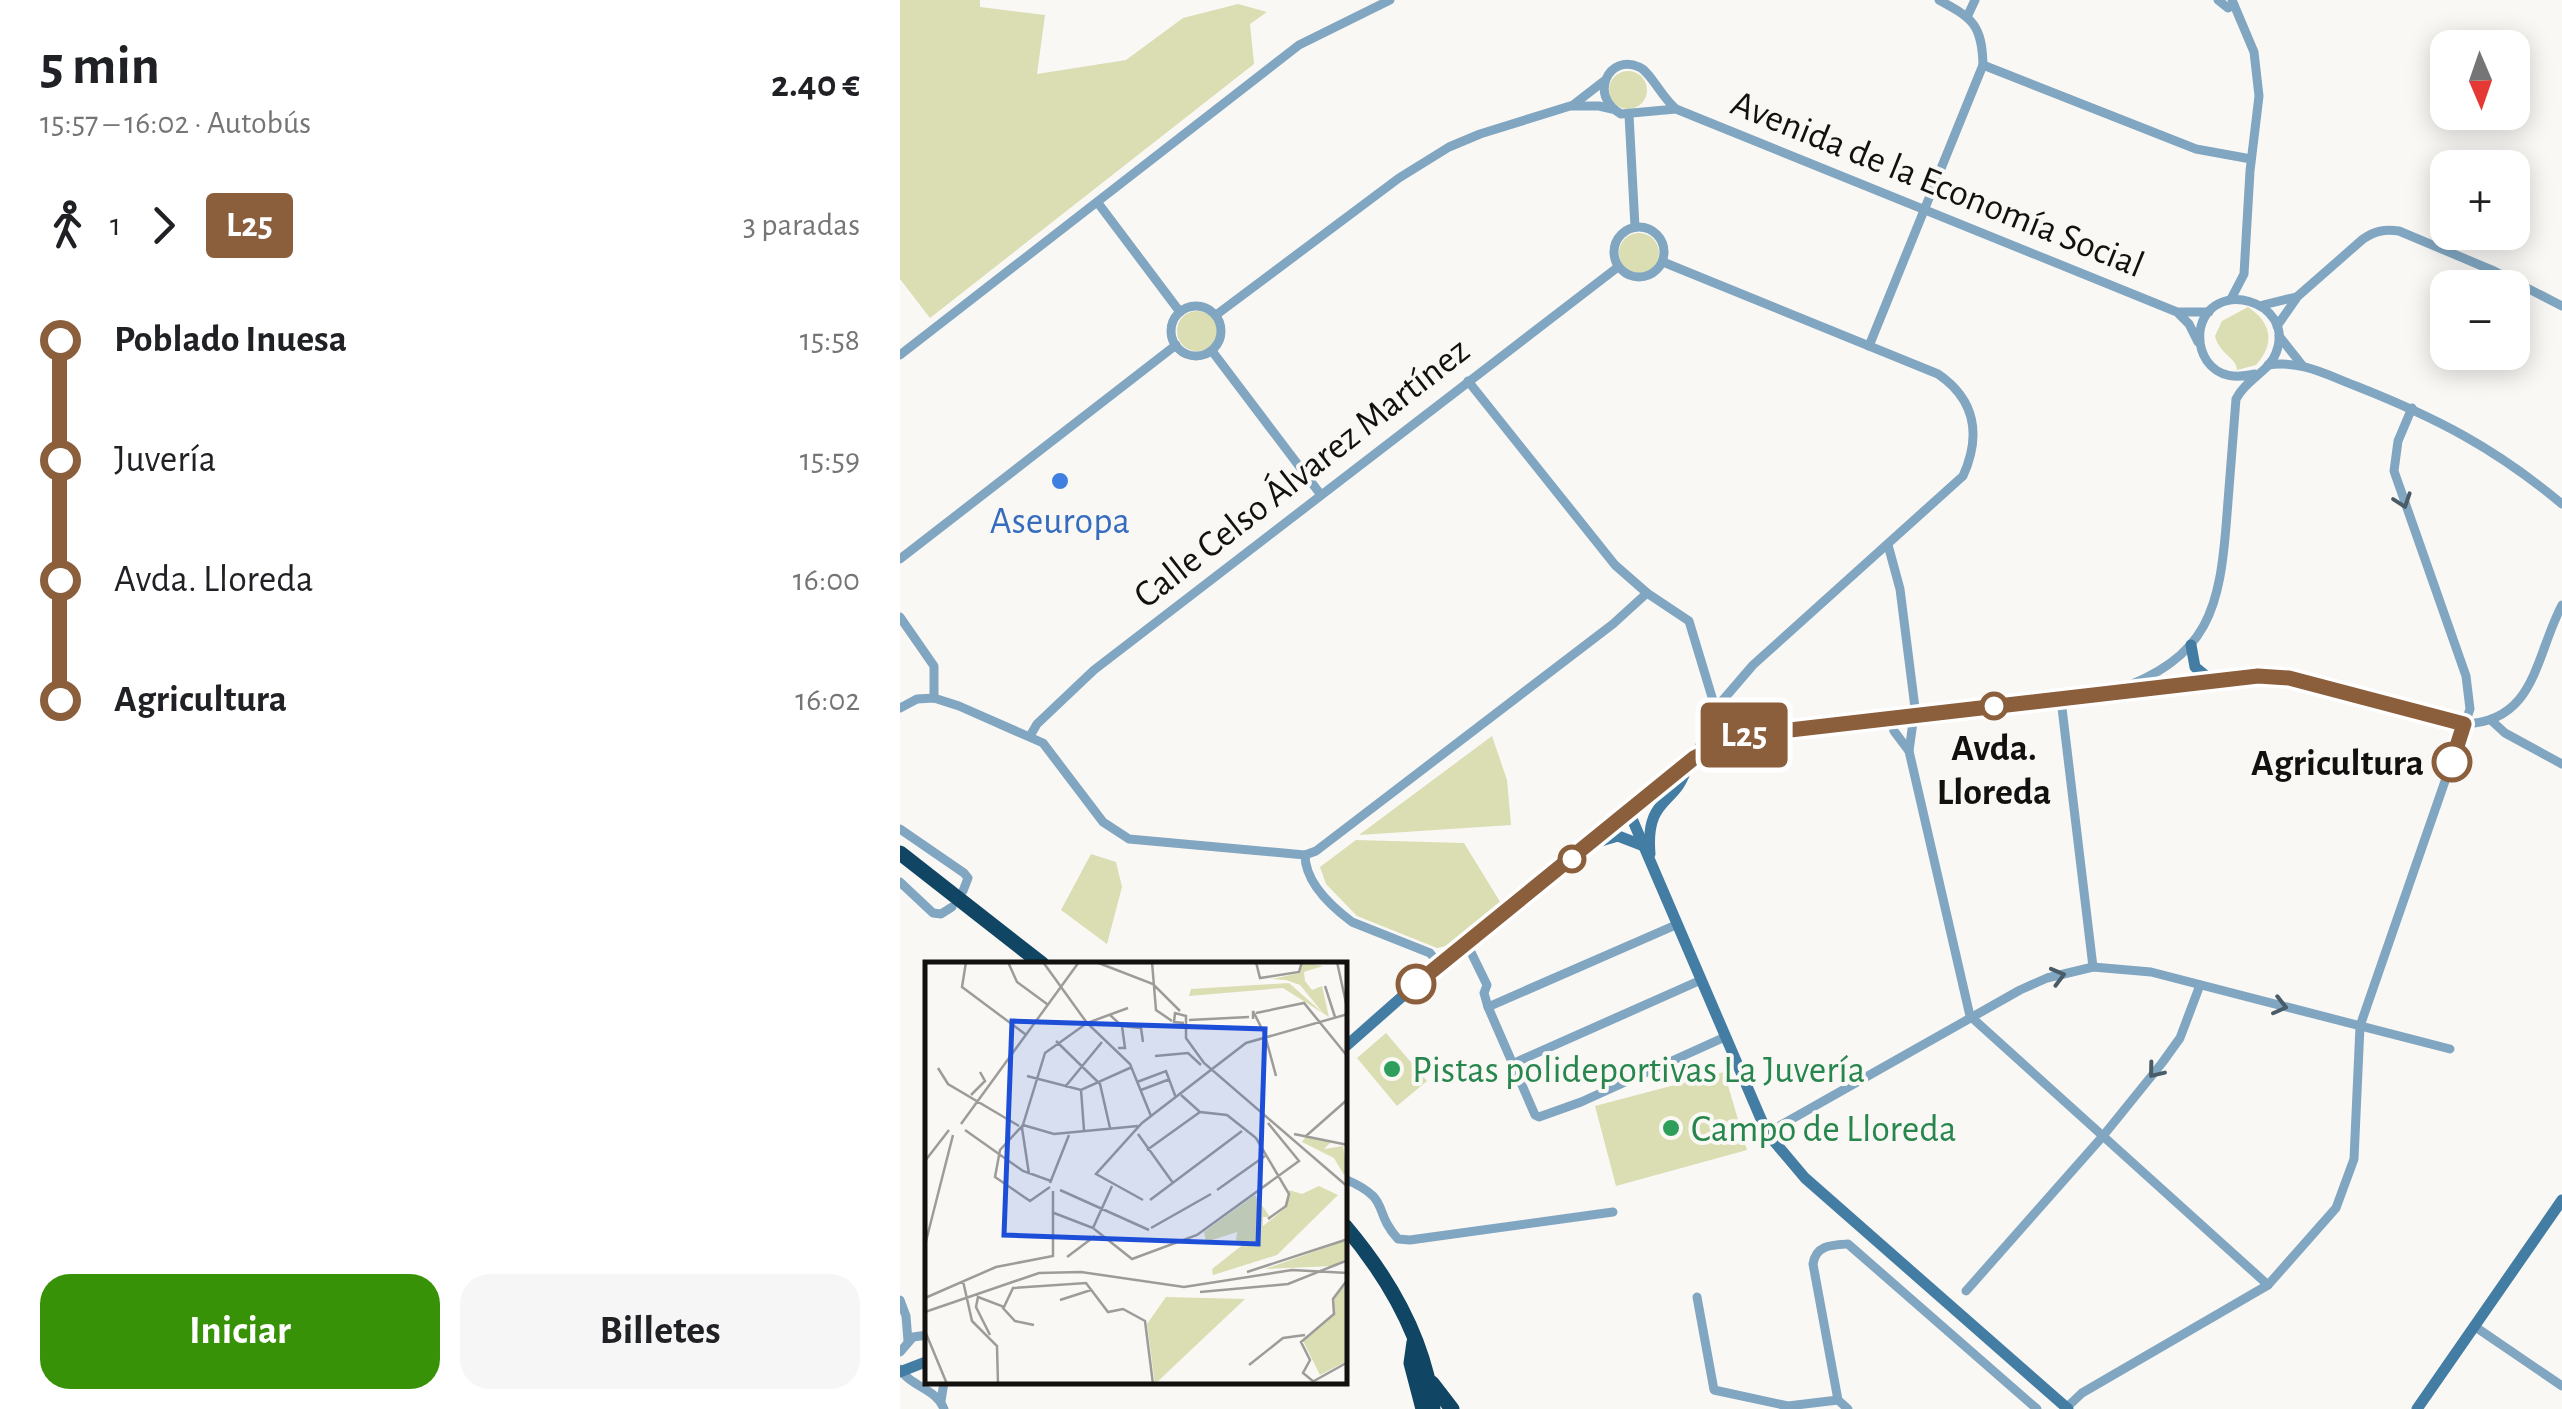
<!DOCTYPE html>
<html lang="es">
<head>
<meta charset="utf-8">
<style>
  :root { --surface:#fff; --page:#f6f6f6; --text:#202124; --muted:#757577; --accent:#379208 }
  body { margin:0; font-family:"Alegreya Sans",sans-serif; background:var(--page); color:var(--text); height:100vh; display:flex; flex-direction:column; font-size:38px; white-space:nowrap }
  * { box-sizing:border-box; margin:0 }
  p { font-size:32px; color:var(--muted) }
  .icon { flex:none; width:55px; height:55px; fill:none; stroke:currentColor; stroke-width:2; stroke-linecap:round; stroke-linejoin:round }
  .map { position:relative; flex:1; overflow:hidden }
  .panel { display:flex; flex-direction:column; background:var(--surface); width:900px }
  .panel>* { flex:none }
  .badge { padding:0 20px; border-radius:8px; font-size:35px; line-height:65px }
  .needle { width:65px; rotate:178deg }
  .fabs { position:absolute; left:1530px; top:30px; display:grid; gap:20px }
  .fabs a { display:grid; place-items:center; width:100px; height:100px; border-radius:20px; background:var(--surface); box-shadow:0 5px 25px #0003; font-size:50px }
  .map>.badge { position:absolute; translate:-50% -50%; box-shadow:0 0 0 5px #fff }
  .legs { display:flex; align-items:center; gap:15px; height:110px; padding:0 40px; font-size:32px }
  .legs p { margin-inline-start:auto }
  .headline { display:flex; align-items:center; justify-content:space-between; height:170px; padding:0 40px }
  h1 { font-size:55px; font-weight:700; line-height:75px }
  .action { display:flex; gap:20px; margin-top:auto; padding:20px 40px }
  .action a { flex:1; height:115px; border-radius:30px; background:var(--accent); color:#fff; font-size:40px; font-weight:700; line-height:115px; text-align:center }
  .action a+a { background:var(--page); color:var(--text) }
  ul { padding:0 40px; list-style:none }
  li { display:flex; align-items:center; gap:35px; height:120px; font-size:38px }
  li i { display:grid; place-items:center; width:15px; height:100%; margin:0 12px; background:currentColor }
  li i::after { content:''; width:25px; height:25px; margin:-12px; border:8px solid; border-radius:50%; background:var(--surface) }
  li p { margin-inline-start:auto }
  li:first-child i { background:linear-gradient(#0000 50%,currentColor 0) }
  li:last-child i { background:linear-gradient(currentColor 50%,#0000 0) }
  main { display:flex; flex:1; min-height:0 }
  .map>svg:first-child { display:block }
  .green { fill:#dbddb2 }
  .lines { fill:none; stroke-linecap:round; stroke-linejoin:round }
  .street { stroke:#81a6c1; stroke-width:9 }
  .secondary { stroke:#437da4; stroke-width:11 }
  .highway { stroke:#104564; stroke-width:15 }
  .oneway { stroke:#4a5c68 }
  .line-1-casing { stroke:#fff; stroke-width:22 }
  .line-1 { stroke:#8b5e3c; stroke-width:15 }
  .shop-dot { fill:#3f7fe0; stroke:#faf8f5; stroke-width:4 }
  .stop-1-dot { fill:#fff; stroke:#8b5e3c; stroke-width:5 }
  .leisure-dot { fill:#2e9e5b; stroke:#faf8f5; stroke-width:4 }
  .labels { text-anchor:middle; stroke-width:8; stroke-linejoin:round; paint-order:stroke }
  .street-label { font-size:38px; fill:#121110; stroke:#faf8f5 }
  .shop-label { font-size:38px; fill:#366cbe; stroke:#faf8f5 }
  .stop-label { font-size:38px; font-weight:bold; fill:#121110; stroke:#faf8f5 }
  .leisure-label { font-size:38px; fill:#27864d; stroke:#faf8f5; text-anchor:start }
  .inset-road { fill:none; stroke:#9d9c99; stroke-width:2.5 }
  .view { fill:#1d4ed8; fill-opacity:0.15; stroke:#1d4ed8; stroke-width:5 }
  .inset-edge { fill:none; stroke:#121110; stroke-width:5 }
</style>
</head>
<body>
<main>
<section class="panel">
<div class="headline"><div><h1>5 min</h1><p>15:57 – 16:02 · Autobús</p></div><b>2.40 €</b></div>
<div class="legs"><svg class="icon" aria-label="walk" viewBox="0 0 24 24"><circle cx="13" cy="4" r="2"/><path d="M13 8l-2 6 4 7M11 14l-3 7M7 12l3-4h3l4 4"/></svg>1<svg class="icon" aria-label="forward" viewBox="0 0 24 24"><path d="M9 5l7 7-7 7"/></svg><b class="badge" style="background:#8b5e3c;color:#fff">L25</b><p>3 paradas</p></div>
<ul>
<li><i style="color:#8b5e3c"></i><b>Poblado Inuesa</b><p>15:58</p></li>
<li><i style="color:#8b5e3c"></i><span>Juvería</span><p>15:59</p></li>
<li><i style="color:#8b5e3c"></i><span>Avda. Lloreda</span><p>16:00</p></li>
<li><i style="color:#8b5e3c"></i><b>Agricultura</b><p>16:02</p></li>
</ul>
<div class="action"><a>Iniciar</a><a>Billetes</a></div>
</section>
<div class="map">
<svg width="1662" height="1409" viewBox="0 0 1662 1409">
  <rect width="100%" height="100%" fill="#faf8f5"/>
  <g class="green">
    <polygon points="0,0 80,0 80,7 145,15 137,74 226,60 283,18 338,4 367,12 350,24 354,64 30,318 0,279"/>
    <circle cx="728" cy="90" r="19"/>
    <circle cx="739" cy="253" r="20"/>
    <path d="M1348,307C1371,322 1376,343 1356,365L1337,370C1337,358 1320,355 1315,336L1322,321Z"/>
    <circle cx="297" cy="331" r="20"/>
    <polygon points="592,736 607,780 611,825 459,835"/>
    <polygon points="456,840 564,843 602,905 556,944 537,948 457,916 426,884 420,867"/>
    <polygon points="191,854 216,862 222,887 207,944 161,910"/>
    <polygon points="486,1033 527,1081 497,1106 457,1058"/>
    <polygon points="824,1072 847,1150 716,1186 695,1106"/>
  </g>
  <g class="lines">
    <g class="street">
      <polyline points="1318,0 1328,8 1334,5"/>
      <polyline points="1068,15 1075,0"/>
      <polyline points="1083,65 1296,149 1351,159"/>
      <polyline points="673,105 704,81"/>
      <path d="M776,109L721,114C688,96 709,53 739,67C750,71 762,98 776,109L1277,312H1309"/>
      <polyline points="729,115 735,227"/>
      <polyline points="198,203 280,312"/>
      <circle cx="739" cy="252" r="25"/>
      <path d="M763,262L1038,374C1076,400 1081,436 1063,476L853,665L816,708L795,756"/>
      <polyline points="1331,299 1344,274 1350,171 1359,96 1354,52 1332,0"/>
      <polyline points="1363,305 1396,297"/>
      <circle cx="296" cy="331" r="25"/>
      <polyline points="1279,314 1289,324 1298,342"/>
      <polyline points="316,315 499,178 549,147 580,134 670,106 699,106 712,109"/>
      <path d="M1377,326L1398,296L1463,239C1475,231 1484,229 1499,231L1594,271L1662,306"/>
      <polyline points="1379,336 1402,365"/>
      <path d="M969,346L1083,65C1082,24 1072,18 1039,0"/>
      <polyline points="312,351 421,495"/>
      <polyline points="0,355 399,45 490,0"/>
      <path d="M1368,365C1401,360 1427,375 1456,386C1537,418 1595,448 1662,504"/>
      <polyline points="568,381 715,565 747,593 789,621 821,727 838,736"/>
      <polyline points="988,545 1000,589 1015,708 1009,751 1070,1016 1368,1285"/>
      <polyline points="0,559 276,345"/>
      <polyline points="0,617 34,666 34,698"/>
      <path d="M1230,690L1373,676L1564,724C1636,722 1635,656 1662,605"/>
      <path d="M1212,692C1310,658 1320,609 1327,514C1330,476 1333,437 1336,399C1346,379 1369,372 1376,353C1397,300 1309,276 1300,331C1299,341 1301,352 1307,361C1319,378 1337,378 1355,374"/>
      <path d="M0,708L17,699L34,698L59,706L143,743L203,822L229,839L405,855C405,882 432,907 452,922L530,953L539,964"/>
      <polyline points="1162,708 1193,967"/>
      <polyline points="990,717 994,731 1009,751"/>
      <polyline points="1593,722 1605,733 1662,764"/>
      <polyline points="130,736 137,724 194,670 718,267"/>
      <polyline points="0,829 64,873 68,878 63,891"/>
      <polyline points="405,855 416,851 713,624 747,593"/>
      <polyline points="0,882 33,913 41,914 52,907"/>
      <polyline points="566,942 587,985 584,993 588,1007 635,1115 639,1117 681,1102 825,1037"/>
      <polyline points="588,1007 778,924"/>
      <polyline points="612,1064 801,980"/>
      <polyline points="867,1133 1120,990 1147,978 1193,967 1251,972 1550,1049"/>
      <path d="M445,1179C493,1200 471,1209 498,1239L510,1240L713,1212"/>
      <polyline points="1066,1291 1203,1136 1262,1063 1280,1038 1300,985"/>
      <polyline points="797,1297 814,1390 888,1406 938,1400"/>
      <polyline points="0,1300 6,1316 8,1341"/>
      <polyline points="1574,1326 1662,1386"/>
      <polyline points="0,1352 13,1337 28,1335"/>
      <path d="M0,1369C11,1387 36,1388 44,1409"/>
      <polyline points="41,1401 44,1382"/>
      <path d="M948,1409L938,1400L913,1264C916,1245 931,1245 948,1244L1137,1409"/>
      <polyline points="1165,1409 1182,1393 1368,1285 1436,1208 1454,1159 1460,1026 1570,709 1566,676 1494,471 1498,441 1512,408"/>
    </g>
    <g class="secondary">
      <polyline points="1291,645 1295,667 1311,680"/>
      <polyline points="730,814 867,1133 905,1178 1168,1409"/>
      <polyline points="701,841 718,836 744,846"/>
      <path d="M750,854C745,795 777,806 787,766"/>
      <polyline points="445,1047 539,964 741,805 794,758 818,744 855,734 1212,692"/>
      <polyline points="0,1372 28,1361"/>
      <polyline points="1517,1409 1662,1200"/>
    </g>
    <g class="highway">
      <polyline points="0,853 142,964"/>
      <path d="M445,1226C489,1278 525,1340 533,1409"/>
      <polyline points="514,1342 511,1363 523,1409"/>
      <polyline points="532,1383 552,1409"/>
    </g>
  </g>
  <defs><path id="oneway-chevron" d="M-2-3.5L2.5 0L-2 3.5" fill="none" stroke-width="1.6" stroke-linecap="round" stroke-linejoin="round" transform="scale(2.5)"/></defs>
  <g class="oneway">
    <use href="#oneway-chevron" transform="translate(1503 501) rotate(71)"/>
    <use href="#oneway-chevron" transform="translate(1158 976) rotate(-15)"/>
    <use href="#oneway-chevron" transform="translate(1380 1006) rotate(14)"/>
    <use href="#oneway-chevron" transform="translate(1255 1071) rotate(129)"/>
  </g>
  <g class="lines">
    <defs>
      <polyline id="line-1" points="516,984 794,758 838,736 1358,676 1389,678 1564,724 1552,762"/>
    </defs>
    <use href="#line-1" class="line-1-casing"/>
    <use href="#line-1" class="line-1"/>
  </g>
  <circle class="shop-dot" cx="160" cy="481" r="10"/>
  <g class="stop-1-dot">
    <circle cx="1094" cy="706" r="12"/>
    <circle cx="1552" cy="762" r="18"/>
    <circle cx="672" cy="859" r="12"/>
    <circle cx="516" cy="984" r="18"/>
  </g>
  <g class="leisure-dot">
    <circle cx="492" cy="1069" r="10"/>
    <circle cx="771" cy="1128" r="10"/>
  </g>
  <g class="labels">
    <g class="street-label">
      <text transform="translate(1038 183) rotate(22)" y="13">Avenida de la Economía Social</text>
      <text transform="translate(401 472) rotate(-38)" y="13">Calle Celso Álvarez Martínez</text>
    </g>
    <g class="shop-label">
      <text x="160" y="533">Aseuropa</text>
    </g>
    <g class="stop-label">
      <text x="1094" y="760">Avda.<tspan x="1094" dy="44">Lloreda</tspan></text>
      <text x="1524" y="775" text-anchor="end">Agricultura</text>
    </g>
    <g class="leisure-label">
      <text x="512" y="1082">Pistas polideportivas La Juvería</text>
      <text x="791" y="1141">Campo de Lloreda</text>
    </g>
  </g>
  <g transform="translate(25 962)">
    <rect width="422" height="422" fill="#faf8f5"/>
    <path d="M378,0L398,4L379,10L380,19L387,28L397,24L404,55L358,26L264,34L266,27L364,21L398,51L375,23L361,18L347,17L375,11ZM381,174L406,180L399,187L418,184L422,209L419,213L409,196L377,180ZM394,224L413,233L352,293L288,313L287,307L320,281L311,279L312,270L281,280L279,270L330,233L345,255H338V264L358,248L364,228L377,232ZM422,278V296L408,304L340,307ZM422,318V399L395,413L378,379L410,352L409,337ZM241,335L320,337L230,422L222,362Z" fill="#dbddb2"/>
    <path class="inset-road" d="M41,0L37,25L100,72M83,0L92,20L122,42M118,0L162,61L205,102L226,154M171,0L228,22L255,49M227,0L231,48L247,59M331,0L335,16L374,10L377,0M412,0L423,50M400,24L410,55M331,51L379,41L423,95M185,53L197,64L200,86H193M328,57V49L340,73M264,58L324,55M259,61L249,60L250,51L261,54V76L279,101L423,225M197,64L216,66L218,80M340,73L351,114M131,79L175,122L185,166M230,94L263,91L276,103M13,106L23,122L94,164M102,114L156,128L207,105M212,120L241,109L251,136M140,125L177,80M156,128L159,168M216,128L245,117M46,133L60,119L55,110M256,133L275,150L302,153L331,176M36,162L154,0M98,163L75,188L70,215L105,239L125,225M98,163L129,172L213,164M40,168L98,209L126,219M213,172L248,221M369,172L423,183M381,174L423,137M331,176L364,232L361,244L343,257M222,188L275,150M0,199L24,168M104,212L97,166L120,91L162,61L203,46M125,221L144,173M135,228L224,268M292,228L340,194M218,238L171,212L217,161L321,81L423,52M225,238L317,169M129,251L168,266M168,266L207,297L272,273L374,199L343,161M168,266L187,224M226,266L286,232M0,283L28,173M142,295L170,274M322,310L423,277M38,319L47,359L72,384L73,422M275,330L363,322L423,298M0,336L71,305L128,294V229M135,338L166,328M77,345L90,359L109,363M0,350L114,311L156,310L259,325L367,308L423,311M0,369L22,422M65,373L51,345L53,335L79,345L88,326L161,321L183,350L198,347L220,359L228,422M324,403L358,376L380,373M389,419L423,400M389,420L378,411L385,398L376,380L409,352L408,337L423,317"/>
    <path class="view" d="M87,59L340,67L333,282L79,273Z"/>
    <rect width="422" height="422" class="inset-edge"/>
  </g>
</svg>
<div class="fabs">
<a><svg class="needle" viewBox="-14 -14 28 28"><path d="M0-13l5 13h-10z" fill="#e53935"/><path d="M0 13l5-13h-10z" fill="#757577"/></svg></a>
<a>+</a>
<a>−</a>
</div>
<b class="badge" style="left:844px;top:735px;background:#8b5e3c;color:#fff">L25</b>
</div>
</main>
</body>
</html>
